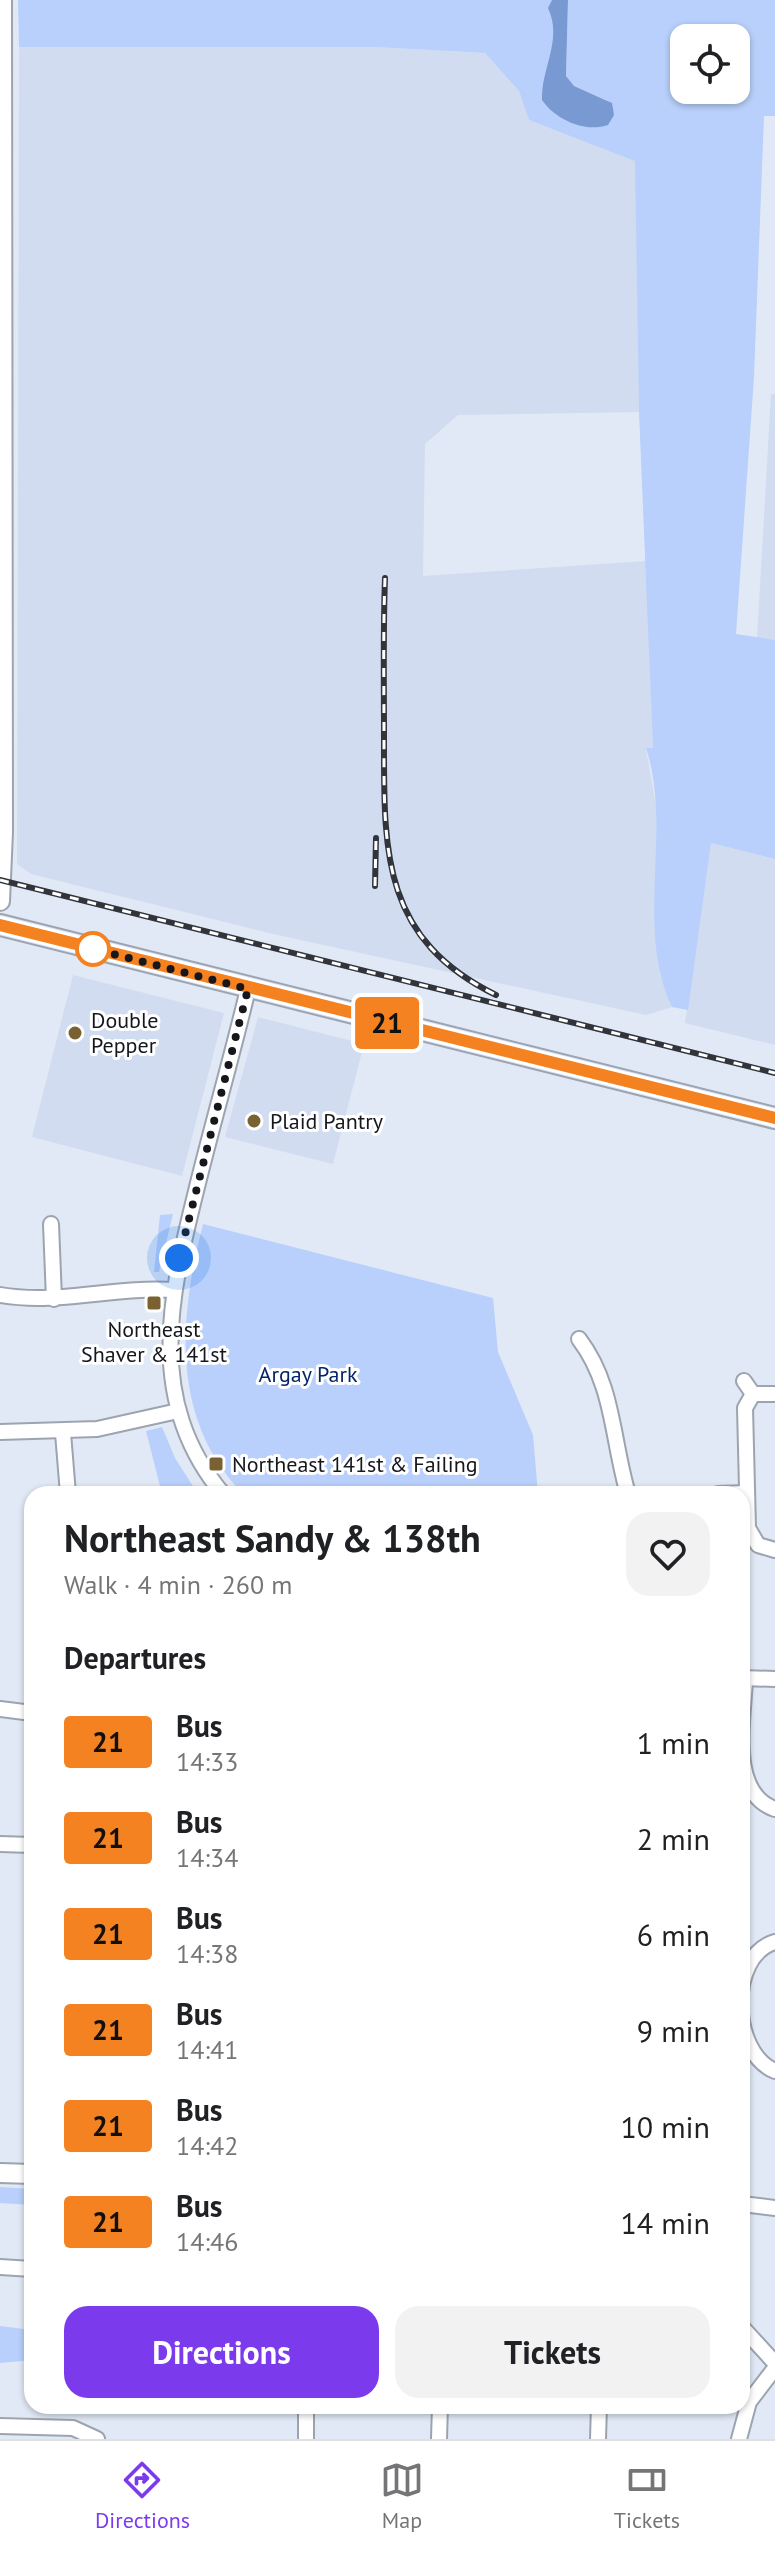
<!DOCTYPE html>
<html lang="en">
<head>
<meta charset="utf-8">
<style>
  :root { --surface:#fff; --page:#f2f2f2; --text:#202124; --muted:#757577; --line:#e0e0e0; --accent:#7c3aed }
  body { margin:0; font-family:"PT Sans",sans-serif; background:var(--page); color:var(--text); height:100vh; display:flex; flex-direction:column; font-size:30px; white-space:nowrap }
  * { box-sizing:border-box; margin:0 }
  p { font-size:26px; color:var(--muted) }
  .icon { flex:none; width:44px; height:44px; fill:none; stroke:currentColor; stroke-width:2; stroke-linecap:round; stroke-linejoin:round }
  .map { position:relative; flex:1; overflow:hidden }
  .panel { position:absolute; left:24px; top:1486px; width:726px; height:928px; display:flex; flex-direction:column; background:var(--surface); border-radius:24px; box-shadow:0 2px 6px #0004 }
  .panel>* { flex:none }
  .badge { padding:0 16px; border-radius:6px; font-size:28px; line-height:52px }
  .fabs { position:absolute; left:670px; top:24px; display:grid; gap:16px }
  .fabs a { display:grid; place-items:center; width:80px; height:80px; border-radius:16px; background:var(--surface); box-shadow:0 2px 6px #0004; font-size:40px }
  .you { position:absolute; width:40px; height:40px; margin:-20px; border:6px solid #fff; border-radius:50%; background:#1a73e8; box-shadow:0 0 0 12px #1a73e833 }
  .map>.badge { position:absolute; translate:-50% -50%; box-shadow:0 0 0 4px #fff }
  h2 { padding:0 40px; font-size:30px; line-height:72px }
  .round { display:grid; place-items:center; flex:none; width:84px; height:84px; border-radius:24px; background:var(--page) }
  .overview { display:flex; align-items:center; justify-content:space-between; height:136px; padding:0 40px }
  h1 { font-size:38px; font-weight:800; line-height:60px }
  .primary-button { display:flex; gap:16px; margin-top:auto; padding:16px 40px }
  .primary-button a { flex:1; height:92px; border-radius:24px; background:var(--accent); color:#fff; font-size:32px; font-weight:800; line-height:92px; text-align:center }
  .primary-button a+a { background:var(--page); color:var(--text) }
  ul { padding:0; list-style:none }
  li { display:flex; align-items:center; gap:24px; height:96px; padding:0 40px }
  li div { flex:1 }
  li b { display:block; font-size:30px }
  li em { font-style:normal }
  li .badge { min-width:88px; font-weight:700; text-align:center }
  .tabs { display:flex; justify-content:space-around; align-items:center; height:112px; border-top:2px solid var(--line); background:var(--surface); font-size:22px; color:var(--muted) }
  .tabs a { display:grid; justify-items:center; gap:4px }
  .tabs .on { color:var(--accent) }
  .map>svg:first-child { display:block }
  .built { fill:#d1dcf0 }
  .green { fill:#b8d0fb; fill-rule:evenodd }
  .water { fill:#7999d3 }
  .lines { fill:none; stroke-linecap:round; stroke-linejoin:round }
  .minor-casing { stroke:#9da4b0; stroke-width:18 }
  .tertiary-casing { stroke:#9da4b0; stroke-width:22 }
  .secondary-casing { stroke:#9da4b0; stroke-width:24 }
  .minor { stroke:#fff; stroke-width:14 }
  .tertiary { stroke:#fff; stroke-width:18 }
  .secondary { stroke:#d9e5fb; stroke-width:20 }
  .rail-casing { stroke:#31343a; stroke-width:6 }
  .rail { stroke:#fff; stroke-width:3; stroke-dasharray:9; stroke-linecap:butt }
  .line-casing { stroke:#fff; stroke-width:18 }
  .line { stroke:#f58220; stroke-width:12 }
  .walk { stroke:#15171c; stroke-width:8; stroke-dasharray:0 14.4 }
  .stop-dot { fill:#fff; stroke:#f58220; stroke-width:4 }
  .poi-dot { fill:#796132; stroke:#fff; stroke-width:3 }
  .labels { text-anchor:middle; stroke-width:6; stroke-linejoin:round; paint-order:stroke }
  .poi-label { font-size:22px; fill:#15171c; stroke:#fff; text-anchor:start }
  .park-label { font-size:22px; fill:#052569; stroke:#fff }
</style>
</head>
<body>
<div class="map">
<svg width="775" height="2439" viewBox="0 0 775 2439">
  <rect width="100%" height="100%" fill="#e1e9f6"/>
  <g class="built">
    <polygon points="19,47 375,47 485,53 519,91 529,120 636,160 639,412 458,415 425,444 423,576 646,561 653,748 646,749 656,805 657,939 660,974 672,1007 646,1015 273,934 31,874 17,864"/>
    <polygon points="771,394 775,394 775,640 757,638"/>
    <polygon points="711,843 775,859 775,1045 685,1023"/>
    <polygon points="73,975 224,1013 182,1176 32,1137"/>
    <polygon points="258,1017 364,1044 333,1164 225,1137"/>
  </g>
  <g class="green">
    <path d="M18,0H552L549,8C560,33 551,68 542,92L614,115L608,101L574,86L566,76L568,0H775V116H764L754,377L736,634L775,640V859L711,843L688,1010L672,1007C634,927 673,831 646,748H653L639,412L635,161L529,120L519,91L485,53L375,47H19ZM684,38H736V90H684Z"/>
    <polygon points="173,1214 159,1272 154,1272 160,1215"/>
    <path d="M203,1224L493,1298L498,1352L533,1435L538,1494H243C170,1419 179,1318 203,1224Z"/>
    <polygon points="162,1427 175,1458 198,1494 162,1494 146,1431"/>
    <polygon points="0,2187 32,2189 32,2205 0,2203"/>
    <polygon points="0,2326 32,2330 32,2360 0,2363"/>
  </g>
  <path class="water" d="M552,0H568L566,76L574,86L612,103L614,115L608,125C584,133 555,119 542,100C541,68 563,40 548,8Z"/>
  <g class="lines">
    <defs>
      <g id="minor">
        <polyline points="51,1224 54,1299"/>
        <path d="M0,1295C59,1305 115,1286 174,1290"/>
        <path d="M579,1339C614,1385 612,1440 628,1494"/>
        <polyline points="744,1381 753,1394"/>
        <polyline points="753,1394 745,1408 748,1528 758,1545 775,1550"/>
        <polyline points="753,1394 775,1394"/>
        <polyline points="0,1432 97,1429 178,1411"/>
        <polyline points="63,1433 68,1494"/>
        <path d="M223,1494C142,1398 172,1288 199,1179C215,1115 233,1052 248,989"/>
        <polyline points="718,1494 745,1493"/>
        <polyline points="742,1678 775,1679"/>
        <path d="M745,1678C744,1717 728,1793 775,1809"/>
        <polyline points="0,1709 32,1713"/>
        <polyline points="0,1844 32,1845"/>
        <path d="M775,1942C727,1956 731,2053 775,2071"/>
        <polyline points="742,2204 775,2208"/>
        <polyline points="0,2267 32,2269"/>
        <polyline points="742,2327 775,2363"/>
        <polyline points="0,2426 73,2428 97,2439"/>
        <polyline points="306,2439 306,2406"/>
        <polyline points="439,2439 440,2406"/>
        <polyline points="598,2439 599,2406"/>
        <polyline points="739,2439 749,2402 775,2368"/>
      </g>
      <g id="tertiary">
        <polyline points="0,901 3,832 2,0"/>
        <polyline points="0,2173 32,2174"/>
      </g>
      <polyline id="secondary" points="0,925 775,1118"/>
    </defs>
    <use href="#minor" class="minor-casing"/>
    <use href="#tertiary" class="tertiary-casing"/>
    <use href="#secondary" class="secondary-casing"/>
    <use href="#minor" class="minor"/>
    <use href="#tertiary" class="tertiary"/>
    <use href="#secondary" class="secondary"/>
    <defs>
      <g id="rail">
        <path d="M385,578C383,631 384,684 384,736C384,849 380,938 496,995"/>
        <polyline points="0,880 775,1073"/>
        <polyline points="375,886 376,838"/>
      </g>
    </defs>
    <use href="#rail" class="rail-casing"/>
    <use href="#rail" class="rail"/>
  </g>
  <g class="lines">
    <defs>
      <polyline id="line" points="0,925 775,1118"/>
    </defs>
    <use href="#line" class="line-casing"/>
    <use href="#line" class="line"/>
    <polyline class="walk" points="93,949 90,948 248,989 179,1258"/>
  </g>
  <circle class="stop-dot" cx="93" cy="949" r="16"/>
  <g class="poi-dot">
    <circle cx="75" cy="1033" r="8"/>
    <circle cx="254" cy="1121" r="8"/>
    <rect x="146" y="1295" width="16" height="16" rx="4"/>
    <rect x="208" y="1456" width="16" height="16" rx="4"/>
  </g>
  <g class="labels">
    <g class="poi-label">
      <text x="91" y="1028">Double<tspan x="91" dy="25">Pepper</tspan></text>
      <text x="270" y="1129">Plaid Pantry</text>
      <text x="154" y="1337" text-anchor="middle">Northeast<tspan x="154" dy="25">Shaver &amp; 141st</tspan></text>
      <text x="232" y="1472">Northeast 141st &amp; Failing</text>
    </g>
    <g class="park-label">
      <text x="308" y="1382">Argay Park</text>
    </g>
  </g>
</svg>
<div class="fabs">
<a><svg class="icon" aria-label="locate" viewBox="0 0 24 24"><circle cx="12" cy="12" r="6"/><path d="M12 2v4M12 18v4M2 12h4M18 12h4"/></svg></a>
</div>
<div class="you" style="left:179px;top:1258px"></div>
<b class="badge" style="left:387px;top:1023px;background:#f58220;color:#111">21</b>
<section class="panel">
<div class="overview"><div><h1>Northeast Sandy &amp; 138th</h1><p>Walk · 4 min · 260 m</p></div><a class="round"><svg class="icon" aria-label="heart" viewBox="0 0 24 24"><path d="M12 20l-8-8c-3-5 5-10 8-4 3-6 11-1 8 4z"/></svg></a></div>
<h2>Departures</h2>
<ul>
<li><span class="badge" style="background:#f58220;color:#111">21</span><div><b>Bus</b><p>14:33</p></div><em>1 min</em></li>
<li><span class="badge" style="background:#f58220;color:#111">21</span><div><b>Bus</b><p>14:34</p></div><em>2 min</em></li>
<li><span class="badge" style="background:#f58220;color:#111">21</span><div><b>Bus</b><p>14:38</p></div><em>6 min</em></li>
<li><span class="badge" style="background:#f58220;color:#111">21</span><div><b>Bus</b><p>14:41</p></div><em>9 min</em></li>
<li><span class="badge" style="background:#f58220;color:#111">21</span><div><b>Bus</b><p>14:42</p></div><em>10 min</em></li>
<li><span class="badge" style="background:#f58220;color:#111">21</span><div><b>Bus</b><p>14:46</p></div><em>14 min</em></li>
</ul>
<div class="primary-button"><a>Directions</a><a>Tickets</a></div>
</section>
</div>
<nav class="tabs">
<a class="on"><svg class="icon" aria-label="directions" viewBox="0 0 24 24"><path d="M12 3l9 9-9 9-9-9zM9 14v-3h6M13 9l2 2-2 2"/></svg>Directions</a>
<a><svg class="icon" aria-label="map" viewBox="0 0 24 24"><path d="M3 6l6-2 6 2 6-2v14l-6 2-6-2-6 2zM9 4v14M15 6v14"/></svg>Map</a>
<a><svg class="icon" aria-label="tickets" viewBox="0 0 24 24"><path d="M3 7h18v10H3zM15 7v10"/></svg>Tickets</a>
</nav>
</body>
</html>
